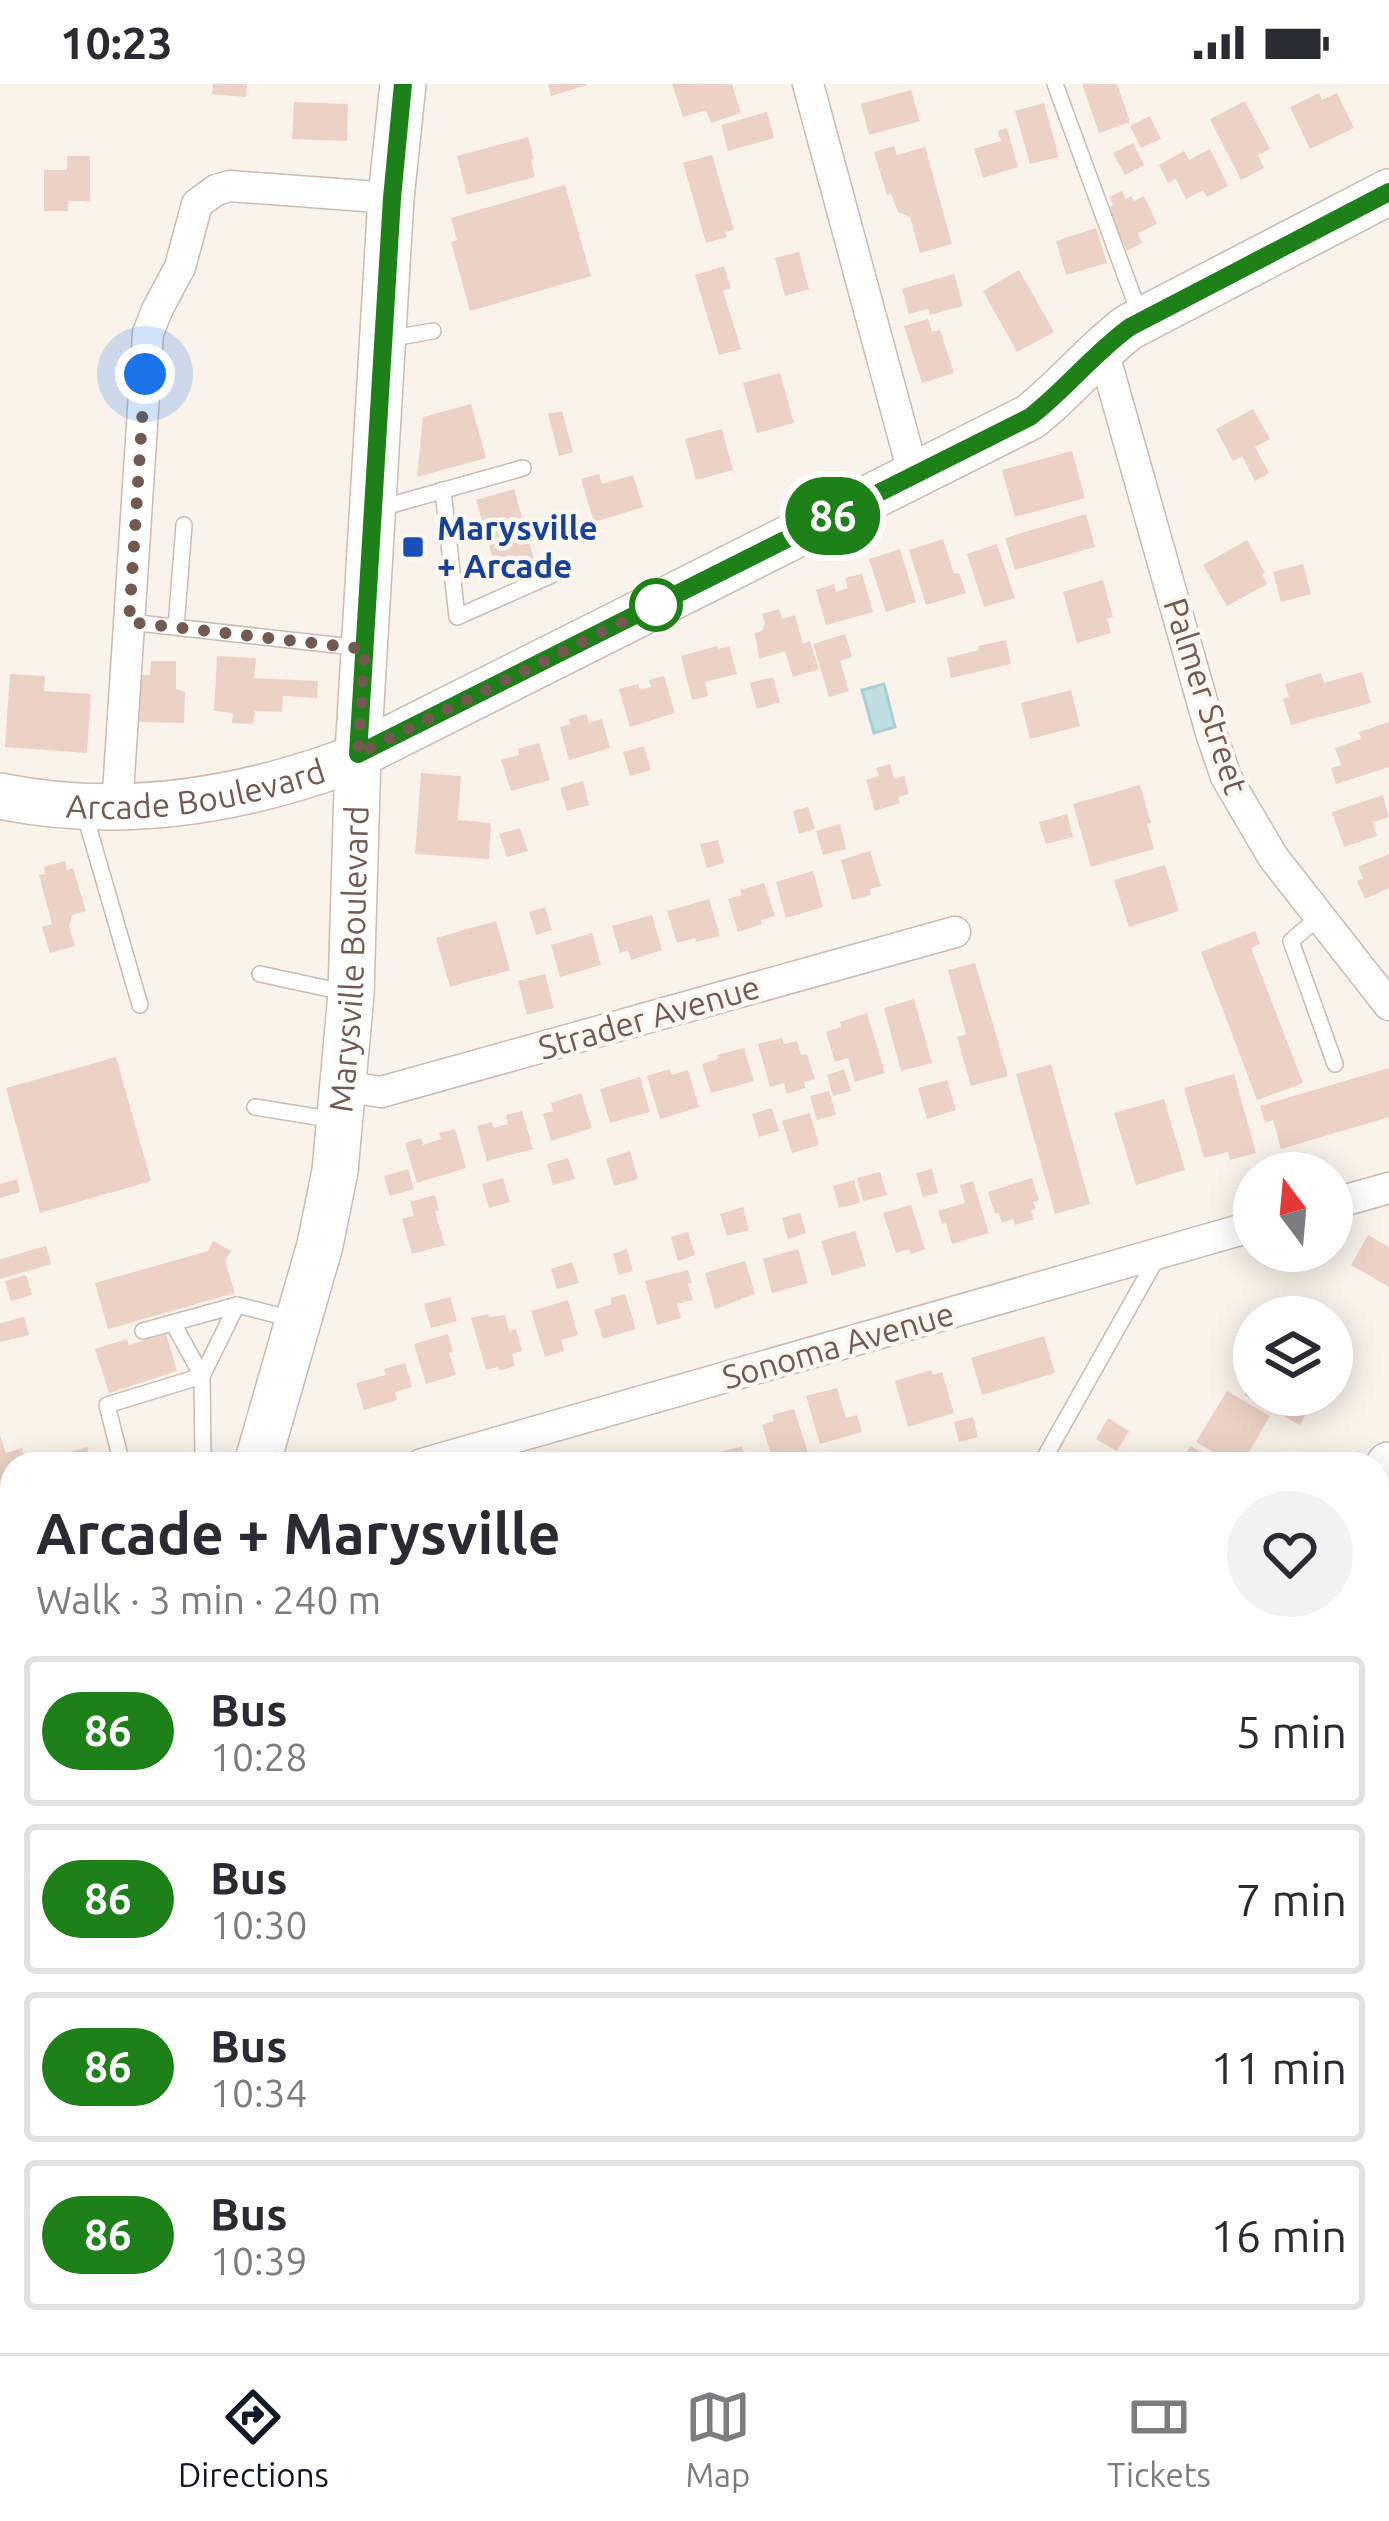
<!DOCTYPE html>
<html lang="en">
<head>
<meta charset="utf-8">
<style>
  :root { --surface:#fff; --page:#f2f2f3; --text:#2b2b33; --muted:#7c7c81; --line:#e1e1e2; --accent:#111827 }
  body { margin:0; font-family:Ubuntu,sans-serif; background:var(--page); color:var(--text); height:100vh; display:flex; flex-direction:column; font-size:45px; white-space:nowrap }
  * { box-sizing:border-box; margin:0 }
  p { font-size:39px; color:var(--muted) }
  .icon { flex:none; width:66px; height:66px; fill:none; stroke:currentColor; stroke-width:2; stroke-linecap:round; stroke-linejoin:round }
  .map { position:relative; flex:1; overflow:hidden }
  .side { position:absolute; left:0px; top:1368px; width:1389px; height:903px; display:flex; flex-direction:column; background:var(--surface); border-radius:36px 36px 0 0; box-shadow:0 6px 30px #0003 }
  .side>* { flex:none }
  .badge { padding:0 24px; border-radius:39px; font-size:42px; line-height:78px }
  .needle { width:78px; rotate:344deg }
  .controls { position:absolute; left:1233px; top:1068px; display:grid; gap:24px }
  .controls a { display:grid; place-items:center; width:120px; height:120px; border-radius:50%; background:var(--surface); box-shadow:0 6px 30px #0003; font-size:60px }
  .you { position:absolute; width:60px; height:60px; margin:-30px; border:9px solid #fff; border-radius:50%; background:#1a73e8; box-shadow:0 0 0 18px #1a73e833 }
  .map>.badge { position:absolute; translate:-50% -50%; box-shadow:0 0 0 6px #fff }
  .round { display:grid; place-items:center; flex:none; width:126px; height:126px; border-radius:63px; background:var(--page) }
  .headline { display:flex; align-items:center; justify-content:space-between; height:204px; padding:0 36px }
  h1 { font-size:57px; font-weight:700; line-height:90px }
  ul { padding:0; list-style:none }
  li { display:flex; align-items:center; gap:36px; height:150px; margin:0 24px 18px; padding:0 12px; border:6px solid var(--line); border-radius:12px }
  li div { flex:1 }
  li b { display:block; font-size:45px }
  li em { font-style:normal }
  li .badge { min-width:132px; font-weight:700; text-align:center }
  .status { display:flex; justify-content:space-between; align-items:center; height:84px; padding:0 60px; background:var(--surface); direction:ltr }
  .status svg { height:33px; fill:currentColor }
  .dock { display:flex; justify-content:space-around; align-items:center; height:168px; border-top:3px solid var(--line); background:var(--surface); font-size:33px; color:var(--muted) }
  .dock a { display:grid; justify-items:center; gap:6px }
  .dock .active { color:var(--accent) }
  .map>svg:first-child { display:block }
  .education { fill:#f0e7f7 }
  .water { fill:#c1dfe2; stroke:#a9cfd2; stroke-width:3 }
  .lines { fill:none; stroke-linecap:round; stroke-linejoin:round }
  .stream { stroke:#a9cfd2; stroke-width:8 }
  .building { fill:#ecd2c6 }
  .lane-casing { stroke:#cbbbb2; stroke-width:18 }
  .street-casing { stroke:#cbbbb2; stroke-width:33 }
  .secondary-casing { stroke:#cdbbb0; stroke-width:48 }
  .lane { stroke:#fff; stroke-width:15 }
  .street { stroke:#fff; stroke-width:30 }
  .secondary { stroke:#fff; stroke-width:45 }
  .line-casing { stroke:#fff; stroke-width:27 }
  .line { stroke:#1e8019; stroke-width:18 }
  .walk { stroke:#725a51; stroke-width:12; stroke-dasharray:0 21.6 }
  .transit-dot { fill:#1a4fb4; stroke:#fdf7f1; stroke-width:4.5 }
  .stop-dot { fill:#fff; stroke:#1e8019; stroke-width:6 }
  .labels { text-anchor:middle; stroke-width:9; stroke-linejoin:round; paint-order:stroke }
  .transit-label { font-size:33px; font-weight:bold; fill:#164399; stroke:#fdf7f1; text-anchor:start }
  .street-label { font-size:33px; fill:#725a51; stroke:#fdf7f1 }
</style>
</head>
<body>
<div class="status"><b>10:23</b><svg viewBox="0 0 49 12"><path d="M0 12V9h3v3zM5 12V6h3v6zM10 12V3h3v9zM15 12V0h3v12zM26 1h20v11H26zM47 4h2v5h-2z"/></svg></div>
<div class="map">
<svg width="1389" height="2269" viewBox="0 0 1389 2269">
  <rect width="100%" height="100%" fill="#faf3eb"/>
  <polygon class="education" points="120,2259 654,2259 652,2269 138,2269"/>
  <polygon class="water" points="884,600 895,643 874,649 862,606"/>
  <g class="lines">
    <g class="stream">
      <polyline points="1098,2259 1110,2269"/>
      <polyline points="678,2269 680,2259"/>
    </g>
  </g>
  <g class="building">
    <polygon points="213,0 247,0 246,13 212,10"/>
    <polygon points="548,0 587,0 587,1 551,12"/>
    <polygon points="672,0 732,0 741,29 711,39 706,26 683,33"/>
    <polygon points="1082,0 1117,0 1130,38 1099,49"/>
    <polygon points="911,6 920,37 869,51 861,20"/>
    <polygon points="1319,9 1322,16 1337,9 1354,44 1310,65 1290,23"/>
    <polygon points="1245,17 1270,65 1258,71 1264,84 1241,96 1210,35"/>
    <polygon points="294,18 348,20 347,57 292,55"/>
    <polygon points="1044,19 1059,73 1030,80 1015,27"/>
    <polygon points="767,28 774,54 728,67 721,41"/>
    <polygon points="1150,32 1161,55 1141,64 1130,42"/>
    <polygon points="1007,44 1018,83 983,94 974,65 1001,57 998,47"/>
    <polygon points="528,53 534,75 531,76 535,93 467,111 457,72"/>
    <polygon points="1133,59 1144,81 1125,91 1113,69"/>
    <polygon points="894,62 897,71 925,63 952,160 920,169 910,133 898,128 891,110 887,111 874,68"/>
    <polygon points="1210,65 1228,102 1207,113 1203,106 1186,115 1176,95 1168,99 1159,81 1184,67 1189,76"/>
    <polygon points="712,71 734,146 725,148 727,153 706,159 683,79"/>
    <polygon points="67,72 90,72 90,117 68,117 68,127 44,127 44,86 67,86"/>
    <polygon points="565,101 591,192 470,227 451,158 457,156 451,134"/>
    <polygon points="1122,107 1126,115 1131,112 1134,117 1144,112 1157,140 1138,149 1142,159 1127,167 1107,124 1113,121 1109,113"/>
    <polygon points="1096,144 1107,179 1066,191 1056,157"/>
    <polygon points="799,168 809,205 785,212 775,174"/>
    <polygon points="724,182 731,204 723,207 741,265 719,271 695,191"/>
    <polygon points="1019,186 1054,248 1017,268 983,207"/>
    <polygon points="954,190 963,222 930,231 928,225 909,230 902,205"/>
    <polygon points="928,235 932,248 940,246 954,289 922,299 904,242"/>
    <polygon points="780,289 794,339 757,349 743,299"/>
    <polygon points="471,320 486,374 417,393 423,333"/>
    <polygon points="1253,325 1270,355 1255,363 1269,389 1255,397 1242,372 1233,377 1216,345"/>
    <polygon points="562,327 573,368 559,372 548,330"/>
    <polygon points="722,345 733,386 696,396 685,355"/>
    <polygon points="1072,367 1085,414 1015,433 1002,386"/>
    <polygon points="599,390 602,400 633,391 643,423 594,438 581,395"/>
    <polygon points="514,405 535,479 497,489 476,416"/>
    <polygon points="1086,430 1095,463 1015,486 1005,454"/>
    <polygon points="943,455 954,490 959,489 966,509 926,521 909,466"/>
    <polygon points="1247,456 1265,489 1262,490 1267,500 1227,522 1203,481"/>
    <polygon points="997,460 1015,514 984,523 967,470"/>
    <polygon points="900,465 916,518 886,528 869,475"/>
    <polygon points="1303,480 1311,510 1281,518 1273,488"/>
    <polygon points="862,490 873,528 826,541 816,506 834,500 836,508 848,504 845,494"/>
    <polygon points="1103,496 1113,533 1107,535 1111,549 1077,559 1063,508"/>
    <polygon points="779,525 782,535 795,531 803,560 810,557 819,585 793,593 785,567 759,575 755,549 762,547 765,539 762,530"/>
    <polygon points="845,550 852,573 840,577 849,607 829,613 813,560"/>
    <polygon points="1006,556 1011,580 951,594 947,574 979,566 978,562"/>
    <polygon points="717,562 718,565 729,562 737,590 705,598 708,612 692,616 681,572"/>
    <polygon points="217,572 256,574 254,594 318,597 317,614 283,612 282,628 255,627 253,640 232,639 233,629 214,627"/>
    <polygon points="151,577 176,577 176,605 185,608 184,639 138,638 139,591 150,591"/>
    <polygon points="1362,588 1371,619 1291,641 1283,615 1289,613 1285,600 1321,589 1324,599"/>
    <polygon points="10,590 45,592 44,607 91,610 87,669 5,663"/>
    <polygon points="664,592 675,629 630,643 619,605 638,600 640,606 651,603 649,596"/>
    <polygon points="773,593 780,618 757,625 750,599"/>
    <polygon points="1071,606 1080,642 1030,655 1021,619"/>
    <polygon points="586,630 589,639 602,635 610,664 569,676 560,643 570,640 569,635"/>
    <polygon points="1389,638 1389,683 1336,700 1331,684 1341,681 1335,664 1361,655 1359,648"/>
    <polygon points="539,659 550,696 511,707 501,676 519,671 518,665"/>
    <polygon points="644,662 651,686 630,692 623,668"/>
    <polygon points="890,680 894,695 904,692 909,710 898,713 900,719 875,727 866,696 879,692 876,684"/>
    <polygon points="421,689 461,692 458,736 491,739 489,775 415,770"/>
    <polygon points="583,697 589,721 567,727 560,704"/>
    <polygon points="1140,701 1151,739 1147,740 1154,765 1091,783 1073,720"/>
    <polygon points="1383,711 1389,733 1373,738 1377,752 1344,763 1332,728"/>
    <polygon points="808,723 815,745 799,750 793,727"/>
    <polygon points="1067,730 1073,753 1046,760 1039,738"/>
    <polygon points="840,740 846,765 823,771 816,747"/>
    <polygon points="520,744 528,767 507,773 499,750"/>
    <polygon points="718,756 724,779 707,784 700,760"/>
    <polygon points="870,767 881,802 870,805 871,811 852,816 841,776"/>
    <polygon points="1389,770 1389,804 1365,815 1357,797 1363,794 1358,783"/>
    <polygon points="65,777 67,786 73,784 86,827 72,831 69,842 75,862 50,869 42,843 52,840 39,791 45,790 44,783"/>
    <polygon points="1165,781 1179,827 1129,843 1114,796"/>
    <polygon points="813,787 823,823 786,834 776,798"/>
    <polygon points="764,799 775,832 761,836 762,840 738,848 728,815 742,811 740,806"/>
    <polygon points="709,815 720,852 696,858 695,854 677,859 667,827"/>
    <polygon points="545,823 552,846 536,851 529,828"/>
    <polygon points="652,831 662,866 631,876 628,866 620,869 612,842"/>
    <polygon points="496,837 510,886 450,903 436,854"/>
    <polygon points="1255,847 1260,860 1251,864 1303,999 1257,1016 1201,868"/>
    <polygon points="592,849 601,881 560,893 551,861"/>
    <polygon points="975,879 1008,992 971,1002 957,953 966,950 948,886"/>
    <polygon points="545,890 554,924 527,931 518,897"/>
    <polygon points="914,915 932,979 901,987 884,924"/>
    <polygon points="867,929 885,989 855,998 848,974 835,978 826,948 841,943 840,938"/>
    <polygon points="782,954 784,960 797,957 801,971 807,970 815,995 804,998 805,1004 787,1010 784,999 770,1003 758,960"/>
    <polygon points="744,964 754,997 711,1009 702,980 718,975 717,971"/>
    <polygon points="116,973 151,1097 40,1129 6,1004"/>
    <polygon points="1051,980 1090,1120 1055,1130 1016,990"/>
    <polygon points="1389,984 1389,1033 1281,1065 1273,1036 1265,1039 1260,1022"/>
    <polygon points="670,985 672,991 688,986 699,1023 660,1035 647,992"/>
    <polygon points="844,985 851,1007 833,1012 827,991"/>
    <polygon points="1234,990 1256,1069 1230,1076 1228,1068 1204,1074 1184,1004"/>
    <polygon points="640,993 650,1028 610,1039 600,1005"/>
    <polygon points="947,996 956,1026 927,1035 918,1004"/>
    <polygon points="829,1007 836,1031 817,1036 810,1012"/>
    <polygon points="581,1009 592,1044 551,1057 543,1030 553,1027 551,1019"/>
    <polygon points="1164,1015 1185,1086 1136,1101 1114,1029"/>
    <polygon points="772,1024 779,1047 759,1053 752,1030"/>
    <polygon points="522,1027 533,1065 487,1077 477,1042 492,1038 494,1044 508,1040 506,1031"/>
    <polygon points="810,1029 819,1061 792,1069 782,1037"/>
    <polygon points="455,1045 466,1084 417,1099 405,1059 421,1054 423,1061 441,1055 439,1049"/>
    <polygon points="630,1067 638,1095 614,1102 606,1075"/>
    <polygon points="568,1074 575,1095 553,1101 547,1080"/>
    <polygon points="408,1085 414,1105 390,1112 384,1092"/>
    <polygon points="932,1085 938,1109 923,1113 916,1089"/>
    <polygon points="880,1088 887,1111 863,1117 857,1094"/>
    <polygon points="503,1094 510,1118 489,1124 482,1100"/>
    <polygon points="1032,1094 1039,1116 1033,1118 1036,1125 1031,1127 1034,1135 1015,1141 1013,1135 1002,1139 998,1128 995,1130 988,1108"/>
    <polygon points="17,1095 20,1108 0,1114 0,1100"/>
    <polygon points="854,1096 860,1119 839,1124 833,1102"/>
    <polygon points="973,1097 989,1149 952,1160 946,1139 942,1140 938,1127 965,1119 960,1101"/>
    <polygon points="435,1111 439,1126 435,1128 445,1161 412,1170 402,1135 414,1132 410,1118"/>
    <polygon points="911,1121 925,1165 911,1170 909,1165 896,1169 883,1129"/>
    <polygon points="743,1123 749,1146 727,1152 720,1130"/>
    <polygon points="800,1129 806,1149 788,1155 782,1134"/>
    <polygon points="855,1147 866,1182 832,1192 821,1157"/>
    <polygon points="688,1148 695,1171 678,1177 671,1153"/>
    <polygon points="1368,1151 1389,1163 1389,1203 1351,1181"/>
    <polygon points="213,1157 231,1167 225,1177 235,1209 108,1245 95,1199 208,1167"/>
    <polygon points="46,1162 51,1180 0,1195 0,1175"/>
    <polygon points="627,1165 633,1187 619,1191 613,1170"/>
    <polygon points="798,1165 808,1199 772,1209 763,1175"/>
    <polygon points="745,1177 755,1210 715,1225 705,1189"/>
    <polygon points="572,1178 579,1199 557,1205 551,1185"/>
    <polygon points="688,1186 692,1199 688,1200 693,1216 677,1220 681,1234 657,1241 645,1197"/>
    <polygon points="26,1191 32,1211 11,1217 5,1197"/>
    <polygon points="625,1210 636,1245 603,1255 594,1226 612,1220 610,1214"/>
    <polygon points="450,1213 457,1237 431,1244 424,1220"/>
    <polygon points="568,1216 578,1251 561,1256 564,1267 545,1273 531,1227"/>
    <polygon points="488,1230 489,1233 505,1231 509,1247 516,1245 522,1267 512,1270 515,1282 499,1287 498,1283 486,1286 471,1234"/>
    <polygon points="24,1233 29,1251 0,1258 0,1239"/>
    <polygon points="166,1250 177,1287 109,1309 95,1265 127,1255 129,1261"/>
    <polygon points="448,1250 453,1268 449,1269 456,1291 426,1300 414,1260"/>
    <polygon points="1044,1252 1055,1289 982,1311 971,1274"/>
    <polygon points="405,1279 412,1303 395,1308 397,1316 364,1326 356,1299 386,1291 384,1285"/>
    <polygon points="931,1286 933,1291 942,1288 954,1329 908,1343 895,1297"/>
    <polygon points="1254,1292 1254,1311 1315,1313 1300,1341 1244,1311"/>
    <polygon points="837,1304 846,1334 857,1331 862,1348 820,1360 806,1312"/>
    <polygon points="1227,1307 1270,1332 1242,1380 1234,1380 1196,1358"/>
    <polygon points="794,1325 811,1378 774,1380 762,1341 774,1337 772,1331"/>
    <polygon points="973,1333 978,1353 959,1358 954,1338"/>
    <polygon points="1108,1334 1129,1347 1117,1367 1096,1355"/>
    <polygon points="0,1351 6,1369 22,1364 26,1380 12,1380 12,1419 0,1423"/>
    <polygon points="742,1362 748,1380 712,1380 710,1371"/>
    <polygon points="1190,1362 1225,1380 1192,1380 1183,1375"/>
    <polygon points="87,1363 92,1380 33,1380 33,1379"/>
    <polygon points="1379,1603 1389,1608 1389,1655 1377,1649"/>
    <polygon points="0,1604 12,1607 12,1644 0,1640"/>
    <polygon points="9,1665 12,1667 12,1691 0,1683"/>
    <polygon points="0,1733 12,1739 12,1792 0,1786"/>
    <polygon points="1389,1749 1389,1785 1377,1778 1377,1771"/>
    <polygon points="1377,1833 1389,1834 1384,1912 1377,1911"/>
    <polygon points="0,1856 12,1862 12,1900 0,1894"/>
    <polygon points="0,1907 12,1914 12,1920 0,1941 12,1948 12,1963 5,1975 0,1973"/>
    <polygon points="1377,2037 1389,2040 1389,2099 1377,2097"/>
    <polygon points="1377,2113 1389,2114 1389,2182 1377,2181"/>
    <polygon points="826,2259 890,2259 908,2269 844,2269"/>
    <polygon points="1206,2259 1256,2259 1254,2269 1203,2269"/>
  </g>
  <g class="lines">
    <defs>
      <g id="lane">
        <polyline points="1055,0 1141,234"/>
        <polyline points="387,255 433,247"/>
        <polyline points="443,406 457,533 552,491"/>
        <polyline points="377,425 523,384"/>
        <polyline points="129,538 362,564"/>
        <polyline points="176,543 184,441"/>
        <polyline points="84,728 140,921"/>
        <polyline points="1319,833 1291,857 1335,980"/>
        <polyline points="260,890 348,909"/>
        <polyline points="255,1023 335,1036"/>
        <polyline points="237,1221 292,1235"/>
        <polyline points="173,1239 202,1292"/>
        <polyline points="143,1247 237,1221 202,1292 203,1374"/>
        <polyline points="122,1380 107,1321 202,1292"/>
        <polyline points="1041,1380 1158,1172"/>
        <polyline points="0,1814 12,1820"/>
        <polyline points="88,2259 107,2269"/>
        <polyline points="587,2269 593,2259"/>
        <polyline points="622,2269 624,2259"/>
        <polyline points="1277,2269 1278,2259"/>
      </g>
      <g id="street">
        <polyline points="808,0 914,392"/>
        <polyline points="1102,263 1211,649 1226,693 1273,773 1389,921"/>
        <polyline points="117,724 148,249 157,226 180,183 197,120 216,106 230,102 391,114"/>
        <polyline points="342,1002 381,1008 955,848"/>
        <polyline points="1332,1120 1389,1104"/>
        <polyline points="422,1380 1254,1142"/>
        <polyline points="0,1500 12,1496"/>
        <polyline points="1377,1565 1389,1572"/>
        <polyline points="1377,1973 1389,1980"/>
      </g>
      <g id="secondary">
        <path id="s1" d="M0,712C117,736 231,719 342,679L1030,333C1066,305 1093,270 1129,243L1389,108"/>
        <path id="s2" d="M257,1380L320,1161L335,1087L351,910L358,670L391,114L403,0"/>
        <polyline points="1377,1402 1389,1381"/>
        <polyline points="6,2269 12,2249"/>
        <polyline points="986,2269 988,2259"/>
      </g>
    </defs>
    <use href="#lane" class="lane-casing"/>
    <use href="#street" class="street-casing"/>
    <use href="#secondary" class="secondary-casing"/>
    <use href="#lane" class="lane"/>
    <use href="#street" class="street"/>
    <use href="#secondary" class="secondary"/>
  </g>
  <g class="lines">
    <defs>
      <path id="line" d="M403,0L392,114L358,670L1030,333C1066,305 1093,270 1130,243L1389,108"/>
    </defs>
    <use href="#line" class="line-casing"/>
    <use href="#line" class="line"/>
    <polyline class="walk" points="145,290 129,538 365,565 358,670 656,521"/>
  </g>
  <rect class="transit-dot" x="401" y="451" width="24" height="24" rx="6"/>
  <circle class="stop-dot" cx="656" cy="521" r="24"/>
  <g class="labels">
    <g class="transit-label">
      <text x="437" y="456">Marysville<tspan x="437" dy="38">+ Arcade</tspan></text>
    </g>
    <g class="street-label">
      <text transform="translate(1206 612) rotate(72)" y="12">Palmer Street</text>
      <text dy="12" stroke="none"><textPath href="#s1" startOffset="198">Arcade Boulevard</textPath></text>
      <text dy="12" stroke="none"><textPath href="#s2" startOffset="516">Marysville Boulevard</textPath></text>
      <text transform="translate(649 933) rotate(-16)" y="12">Strader Avenue</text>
      <text transform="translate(838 1261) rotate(-16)" y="12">Sonoma Avenue</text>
    </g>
  </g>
</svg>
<div class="controls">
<a><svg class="needle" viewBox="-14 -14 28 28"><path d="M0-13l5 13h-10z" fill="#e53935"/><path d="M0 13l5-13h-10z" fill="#7c7c81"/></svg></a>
<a><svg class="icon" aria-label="layers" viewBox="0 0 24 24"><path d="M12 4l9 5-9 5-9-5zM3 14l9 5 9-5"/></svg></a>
</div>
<div class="you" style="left:145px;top:290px"></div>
<b class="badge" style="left:833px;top:432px;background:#1e8019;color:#fff">86</b>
<section class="side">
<div class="headline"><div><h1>Arcade + Marysville</h1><p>Walk · 3 min · 240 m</p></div><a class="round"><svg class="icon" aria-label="heart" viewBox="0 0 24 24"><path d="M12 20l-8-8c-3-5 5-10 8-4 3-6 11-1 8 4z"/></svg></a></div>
<ul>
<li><span class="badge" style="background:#1e8019;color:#fff">86</span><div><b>Bus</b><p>10:28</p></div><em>5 min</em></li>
<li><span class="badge" style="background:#1e8019;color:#fff">86</span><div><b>Bus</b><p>10:30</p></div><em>7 min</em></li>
<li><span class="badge" style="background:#1e8019;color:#fff">86</span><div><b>Bus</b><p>10:34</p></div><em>11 min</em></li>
<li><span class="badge" style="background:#1e8019;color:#fff">86</span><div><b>Bus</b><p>10:39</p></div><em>16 min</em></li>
</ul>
</section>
</div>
<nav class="dock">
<a class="active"><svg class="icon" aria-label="directions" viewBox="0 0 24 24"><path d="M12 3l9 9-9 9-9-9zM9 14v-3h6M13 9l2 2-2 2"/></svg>Directions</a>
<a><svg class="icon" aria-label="map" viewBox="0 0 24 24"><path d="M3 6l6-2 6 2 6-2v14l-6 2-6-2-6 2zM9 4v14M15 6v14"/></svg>Map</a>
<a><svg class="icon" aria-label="tickets" viewBox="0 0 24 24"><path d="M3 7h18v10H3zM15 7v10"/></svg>Tickets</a>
</nav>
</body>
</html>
